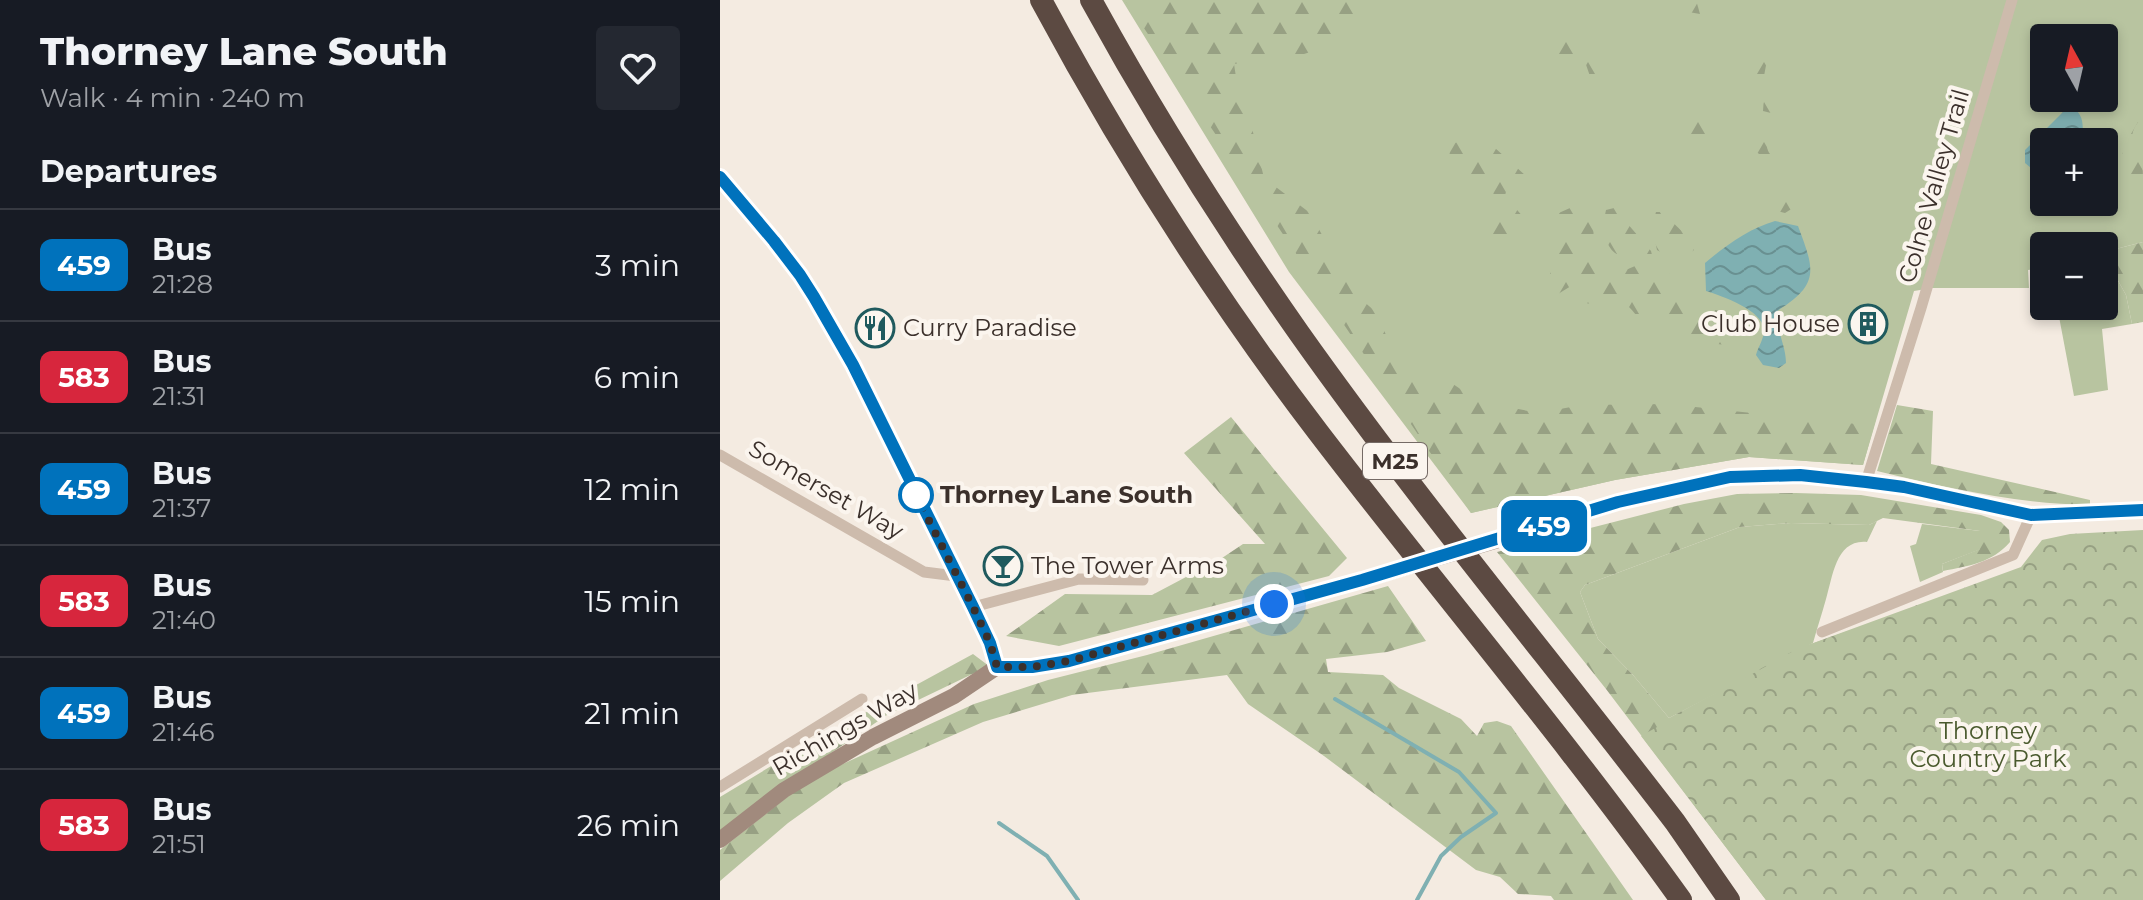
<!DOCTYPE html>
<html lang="en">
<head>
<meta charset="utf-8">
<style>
  :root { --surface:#171b24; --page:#242831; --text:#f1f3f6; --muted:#9ea1a6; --line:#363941 }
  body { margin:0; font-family:Montserrat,sans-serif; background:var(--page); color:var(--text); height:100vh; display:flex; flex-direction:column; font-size:30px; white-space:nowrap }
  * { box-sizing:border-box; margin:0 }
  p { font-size:26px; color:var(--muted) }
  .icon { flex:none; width:44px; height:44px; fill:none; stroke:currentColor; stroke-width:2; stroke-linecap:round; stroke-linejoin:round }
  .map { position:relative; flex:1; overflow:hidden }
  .drawer { display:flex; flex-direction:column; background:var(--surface); width:720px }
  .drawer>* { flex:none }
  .badge { padding:0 16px; border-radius:12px; font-size:28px; line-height:52px }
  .needle { width:52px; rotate:352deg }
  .buttons { position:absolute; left:1310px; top:24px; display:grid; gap:16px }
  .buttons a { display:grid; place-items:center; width:88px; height:88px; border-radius:8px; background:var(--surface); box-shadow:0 4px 12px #0003; font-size:40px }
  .you { position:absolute; width:40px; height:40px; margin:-20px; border:6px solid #fff; border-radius:50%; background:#1a73e8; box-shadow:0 0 0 12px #1a73e833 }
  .map>.badge { position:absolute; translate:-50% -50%; box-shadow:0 0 0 4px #fff }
  h2 { padding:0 40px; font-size:30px; line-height:72px }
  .round { display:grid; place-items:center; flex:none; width:84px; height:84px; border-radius:8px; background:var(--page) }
  .headline { display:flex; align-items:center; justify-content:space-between; height:136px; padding:0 40px }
  h1 { font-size:38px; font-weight:800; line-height:60px }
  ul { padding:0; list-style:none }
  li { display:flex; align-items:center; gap:24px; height:112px; padding:0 40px; border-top:2px solid var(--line) }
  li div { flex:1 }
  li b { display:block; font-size:30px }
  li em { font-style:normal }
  li .badge { min-width:88px; font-weight:700; text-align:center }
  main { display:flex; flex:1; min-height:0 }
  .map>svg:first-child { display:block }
  .grass { fill:#b8c4a0; fill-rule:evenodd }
  .forest { fill:url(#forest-firs) }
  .park { fill:url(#park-crowns) }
  .water { fill:url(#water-waves) }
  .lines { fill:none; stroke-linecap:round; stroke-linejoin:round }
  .stream { stroke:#7fb0b2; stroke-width:4 }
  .street { stroke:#cdbbac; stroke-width:11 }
  .secondary { stroke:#a18a7d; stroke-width:16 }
  .highway { stroke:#5c4a42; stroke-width:22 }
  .secondary-bridge { stroke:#a18a7d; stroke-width:16 }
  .line-casing { stroke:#fff; stroke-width:18 }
  .line { stroke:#0072bc; stroke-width:12 }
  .walk { stroke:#3b302b; stroke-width:8; stroke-dasharray:0 14.4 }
  .stop-dot { fill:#fff; stroke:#0072bc; stroke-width:4 }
  .labels { text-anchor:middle; stroke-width:8; stroke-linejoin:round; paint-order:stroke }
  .shield { fill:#fbf5ee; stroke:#756b66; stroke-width:2 }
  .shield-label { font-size:22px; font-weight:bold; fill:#3b302b }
  .street-label { font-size:24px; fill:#3b302b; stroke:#fbf5ee }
  .poi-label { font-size:24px; fill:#3b302b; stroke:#fbf5ee; text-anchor:start }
  .stop-label { font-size:24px; font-weight:bold; fill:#3b302b; stroke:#fbf5ee; text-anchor:start }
  .park-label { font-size:24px; fill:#4a5a2e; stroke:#fbf5ee }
</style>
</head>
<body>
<main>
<section class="drawer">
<div class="headline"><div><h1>Thorney Lane South</h1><p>Walk · 4 min · 240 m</p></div><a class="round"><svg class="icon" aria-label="heart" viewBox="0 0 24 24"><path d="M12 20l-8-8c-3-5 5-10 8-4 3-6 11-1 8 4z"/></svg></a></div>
<h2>Departures</h2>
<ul>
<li><span class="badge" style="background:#0072bc;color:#fff">459</span><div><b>Bus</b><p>21:28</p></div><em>3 min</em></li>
<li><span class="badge" style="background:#d7263d;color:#fff">583</span><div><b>Bus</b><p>21:31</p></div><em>6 min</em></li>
<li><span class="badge" style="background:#0072bc;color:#fff">459</span><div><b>Bus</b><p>21:37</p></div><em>12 min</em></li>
<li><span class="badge" style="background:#d7263d;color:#fff">583</span><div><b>Bus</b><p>21:40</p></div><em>15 min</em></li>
<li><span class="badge" style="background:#0072bc;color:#fff">459</span><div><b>Bus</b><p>21:46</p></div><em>21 min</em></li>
<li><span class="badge" style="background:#d7263d;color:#fff">583</span><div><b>Bus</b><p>21:51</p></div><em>26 min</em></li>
</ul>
</section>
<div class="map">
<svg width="1423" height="900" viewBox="0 0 1423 900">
  <defs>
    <pattern id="forest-firs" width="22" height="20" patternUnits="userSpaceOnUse" patternTransform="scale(2)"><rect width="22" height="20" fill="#b8c4a0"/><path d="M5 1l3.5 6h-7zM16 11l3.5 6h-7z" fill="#97a083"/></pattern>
    <pattern id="park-crowns" width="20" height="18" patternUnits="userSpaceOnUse" patternTransform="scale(2)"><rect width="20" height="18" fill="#b8c4a0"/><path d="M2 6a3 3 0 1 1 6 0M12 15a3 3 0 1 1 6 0" fill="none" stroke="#97a083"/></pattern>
    <pattern id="water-waves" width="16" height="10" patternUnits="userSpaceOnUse" patternTransform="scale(2)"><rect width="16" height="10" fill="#7fb0b2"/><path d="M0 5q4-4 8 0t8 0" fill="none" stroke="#699091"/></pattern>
  </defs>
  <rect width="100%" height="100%" fill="#f4ebe1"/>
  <g class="grass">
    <path d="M402,0H1423V242L1384,252V246H1324V268L1308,270L1309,288H1212L1194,291L1143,465L1029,457L895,480L751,513L569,272ZM1324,38H1384V98H1324ZM1324,142H1384V202H1324Z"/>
    <polygon points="1391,268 1406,295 1412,324 1382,329 1388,390 1354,396 1337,306 1384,306 1384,269"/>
    <path d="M1157,521L1147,542C1116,539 1113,576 1106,599C1102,614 1097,628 1093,643L949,718L913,675L878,639L860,592L865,585L1020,527L1071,523L1149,525Z"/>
    <polygon points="1202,524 1260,531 1261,549 1222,564 1223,572 1200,582 1190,546 1196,544"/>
  </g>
  <g class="forest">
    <polygon points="405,0 664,0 634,19 609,46 556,63 539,60 514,64 518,90 532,128 544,178 590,213 634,293 657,313 679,367 733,384 758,401 818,413 862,405 947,404 1146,425 1156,419 1143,465 1029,457 895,480 751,513"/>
    <polygon points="945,0 976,0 980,14 957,10"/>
    <polygon points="843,39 852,40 884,56 887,62 878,75 880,89 872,82 863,56 830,55 822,50 821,42"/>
    <path d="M1035,52L1044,54L1047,60L1044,76L1052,90L1051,95L1056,111L1051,113L1043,111L1044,97L1034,92L1037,77C1031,69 1026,66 1027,55Z"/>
    <path d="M1418,94L1423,97V106L1419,112L1420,120C1405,136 1415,148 1422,164C1423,169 1423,178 1423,185L1406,172L1401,144L1404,115L1414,106L1415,97Z"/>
    <polygon points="969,113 983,113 1001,127 1001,134 995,142 983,142 960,128 959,121"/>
    <path d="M1042,121H1046L1050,127C1048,141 1042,150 1056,159L1053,163L1030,148L1034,131Z"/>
    <path d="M764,138L806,176L805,188L796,190L787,187L785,196L810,225L809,236L795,237L798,247L775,242L766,236L769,210L777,205L779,199C769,186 735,174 730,160C729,156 730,151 729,146L722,148L717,145L721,141L733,143Z"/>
    <polygon points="1060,190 1066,190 1071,196 1073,208 1065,213 1053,210 1050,205"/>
    <path d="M850,208H868L873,214L874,251L882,254L889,266L908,269L934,258L944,262L961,301C994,314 1011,303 1030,339L1027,347C997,345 961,340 937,320L922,322C911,309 904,298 886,294L879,305L865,303L862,292L851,286L838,294L833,292L826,245L837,233L847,227L833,220L832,216Z"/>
    <path d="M894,208L931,251L932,255L925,261C921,260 918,256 914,256C912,255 910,258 908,257C884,257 882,227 886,210Z"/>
    <polygon points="936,212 942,212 973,242 974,250 963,258 955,260 937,250 932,226"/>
    <polygon points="1423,242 1423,322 1412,324 1406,295 1391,268 1384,269 1384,252"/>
    <path d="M1177,405L1213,411L1211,464L1370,500V505C1297,504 1228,488 1157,471Z"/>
    <polygon points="511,417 627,558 609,576 339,646 286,636 345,594 432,595 502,558 523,544 545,544 464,453"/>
    <path d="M1076,493L1141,495L1261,515L1281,522L1289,530L1290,542C1272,563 1248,566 1223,571L1222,564L1260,549V531L1163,518L1149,525L1071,523L1020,527L865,585L860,592L878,639L913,675L949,718L1077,649L1128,631L1046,900L886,689L777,552L964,504L1017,494Z"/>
    <polygon points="668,586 706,641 667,652 606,659 608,672 663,675 679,688 741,719 757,736 764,723 777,721 791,726 913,900 834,900 831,896 798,894 780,877 756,870 604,756 528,704 507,675 352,695 263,722 124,783 68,823 0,881 0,850 71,794 114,768 254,704 328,680 427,655"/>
    <polygon points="253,654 269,666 167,715 64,785 0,833 0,797 86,745"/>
  </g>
  <polygon class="park" points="1423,530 1423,900 1046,900 921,736 1077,649 1301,567 1322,540 1350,534"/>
  <g class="water">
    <path d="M1349,106C1365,112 1364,128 1361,142H1324V170L1311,168L1305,163V150Z"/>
    <path d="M1055,221L1078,226C1094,269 1101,284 1057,311C1055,328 1066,345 1066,363L1059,368L1043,365L1036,355C1038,347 1044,339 1044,330C1043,310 1002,296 986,291L985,263C1005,246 1030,228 1055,221Z"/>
  </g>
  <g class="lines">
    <g class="stream">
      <polyline points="615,699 739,772 776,813 741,837 721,856 697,900"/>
      <polyline points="279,823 327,856 358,900"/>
    </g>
    <g class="street">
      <path d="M0,177L80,275L133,365L236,576C252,606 267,635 277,667"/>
      <polyline points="0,455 204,572 236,576"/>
      <polyline points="1146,482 1201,308 1292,0"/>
      <polyline points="253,607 359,579 423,580"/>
      <polyline points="1102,632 1293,555 1311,515"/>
      <polyline points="0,787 142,699"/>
    </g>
    <g class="secondary">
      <polyline points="778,540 898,502 1010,477 1080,475 1146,482 1184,487 1311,515 1423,510"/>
      <polyline points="0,840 64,790 153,737 234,696 277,667 312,667 349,661 642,580"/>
    </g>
    <g class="highway">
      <path d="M321,0C402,151 494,296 598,432C718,589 846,739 961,900"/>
      <path d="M371,0C434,115 504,226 579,333C698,501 830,659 955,822L1009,900"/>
    </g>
    <polyline class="secondary-bridge" points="642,580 778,540"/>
  </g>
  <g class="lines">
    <defs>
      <polyline id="line" points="0,177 54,241 80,275 94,297 133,365 253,607 270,643 277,667 312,667 349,661 642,580 898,502 1010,477 1080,475 1146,482 1184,487 1311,515 1423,510"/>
    </defs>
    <use href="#line" class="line-casing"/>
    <use href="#line" class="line"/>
    <polyline class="walk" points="196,495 253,607 270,643 277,667 312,667 349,661 554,604"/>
  </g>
  <defs>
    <symbol id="building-ring" viewBox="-11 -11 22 22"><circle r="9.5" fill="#fbf5ee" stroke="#1f5a5e" stroke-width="1.5"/><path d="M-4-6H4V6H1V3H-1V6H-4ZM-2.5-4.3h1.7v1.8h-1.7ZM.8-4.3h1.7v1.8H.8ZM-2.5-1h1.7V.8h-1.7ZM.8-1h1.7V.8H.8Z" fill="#1f5a5e"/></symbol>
    <symbol id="restaurant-ring" viewBox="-11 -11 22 22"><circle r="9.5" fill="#fbf5ee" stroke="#1f5a5e" stroke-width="1.5"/><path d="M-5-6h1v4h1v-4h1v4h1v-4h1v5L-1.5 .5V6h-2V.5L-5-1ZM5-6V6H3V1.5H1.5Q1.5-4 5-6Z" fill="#1f5a5e"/></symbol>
    <symbol id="bar-ring" viewBox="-11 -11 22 22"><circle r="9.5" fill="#fbf5ee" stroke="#1f5a5e" stroke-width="1.5"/><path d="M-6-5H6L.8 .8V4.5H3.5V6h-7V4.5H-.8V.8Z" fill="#1f5a5e"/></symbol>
  </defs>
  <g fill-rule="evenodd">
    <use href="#building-ring" x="1126" y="302" width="44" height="44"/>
    <use href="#restaurant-ring" x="133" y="306" width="44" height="44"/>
    <use href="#bar-ring" x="261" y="544" width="44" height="44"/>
  </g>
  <circle class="stop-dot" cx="196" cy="495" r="16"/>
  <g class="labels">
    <rect class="shield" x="643" y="443" width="64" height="36" rx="6"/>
    <g class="shield-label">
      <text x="675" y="469">M25</text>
    </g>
    <g class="street-label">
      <text transform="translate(1214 186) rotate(-74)" y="8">Colne Valley Trail</text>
      <text transform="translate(106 490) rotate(30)" y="8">Somerset Way</text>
      <text transform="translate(125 729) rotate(-30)" y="8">Richings Way</text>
    </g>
    <g class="poi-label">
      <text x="1120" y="332" text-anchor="end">Club House</text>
      <text x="183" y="336">Curry Paradise</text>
      <text x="311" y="574">The Tower Arms</text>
    </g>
    <g class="stop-label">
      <text x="220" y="503">Thorney Lane South</text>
    </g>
    <g class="park-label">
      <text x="1268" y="739">Thorney<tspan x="1268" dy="28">Country Park</tspan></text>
    </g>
  </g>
</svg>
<div class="buttons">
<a><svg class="needle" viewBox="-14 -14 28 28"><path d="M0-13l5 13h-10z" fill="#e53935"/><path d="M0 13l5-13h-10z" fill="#9ea1a6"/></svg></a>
<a>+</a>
<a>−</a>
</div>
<div class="you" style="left:554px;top:604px"></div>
<b class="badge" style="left:824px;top:526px;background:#0072bc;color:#fff">459</b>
</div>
</main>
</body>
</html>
